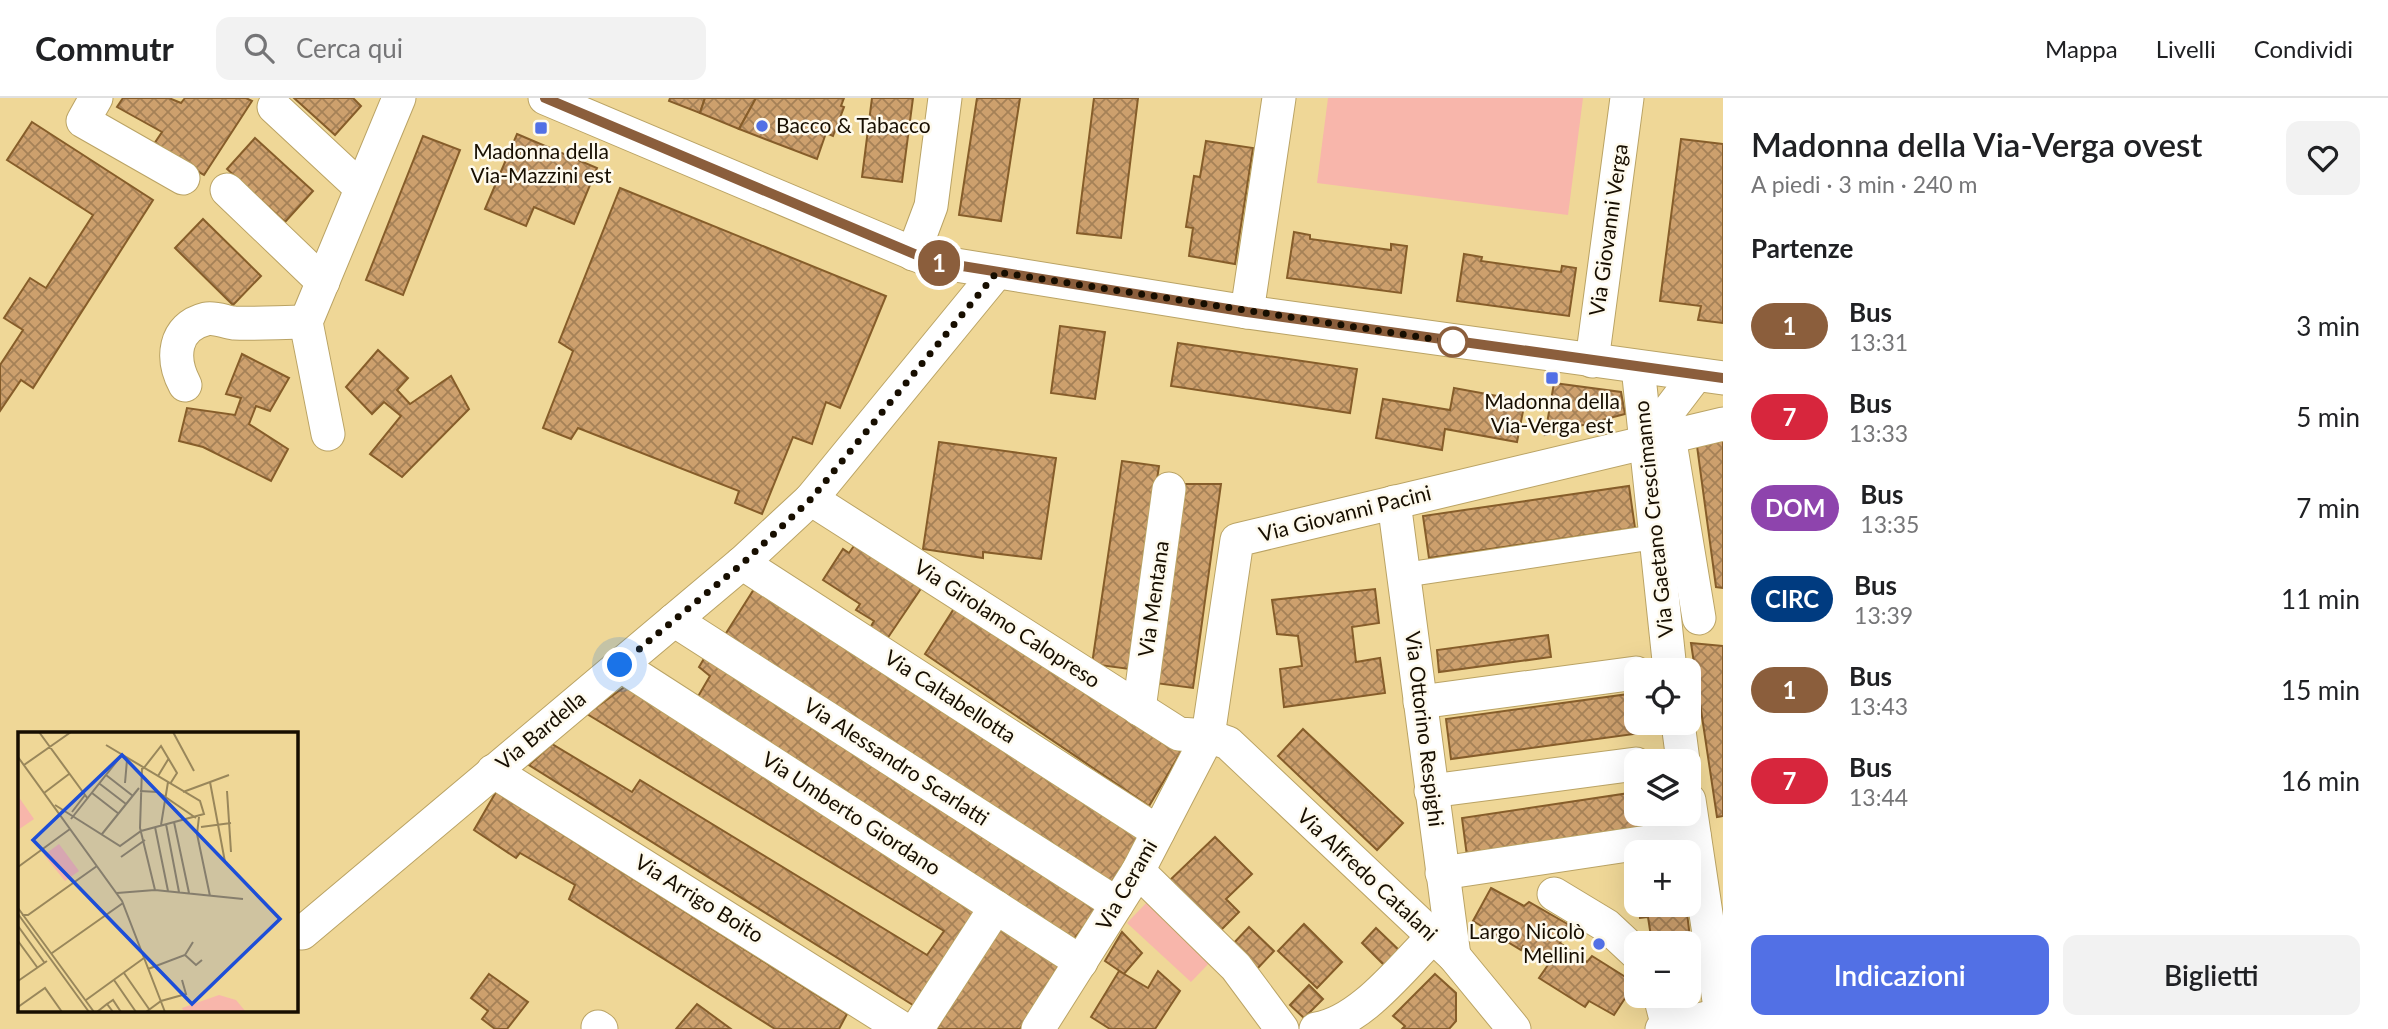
<!DOCTYPE html>
<html lang="it">
<head>
<meta charset="utf-8">
<style>
  :root { --surface:#fff; --page:#f2f2f2; --text:#202124; --muted:#757577; --line:#e0e0e0; --accent:#5270e5 }
  body { margin:0; font-family:Lato,sans-serif; background:var(--page); color:var(--text); height:100vh; display:flex; flex-direction:column; font-size:26px; white-space:nowrap }
  * { box-sizing:border-box; margin:0 }
  p { font-size:23px; color:var(--muted) }
  .icon { flex:none; width:38px; height:38px; fill:none; stroke:currentColor; stroke-width:2; stroke-linecap:round; stroke-linejoin:round }
  .map { position:relative; flex:1; overflow:hidden }
  .details { display:flex; flex-direction:column; background:var(--surface); width:665px }
  .details>* { flex:none }
  .badge { padding:0 14px; border-radius:23px; font-size:24px; line-height:46px }
  .tools { position:absolute; left:1624px; top:560px; display:grid; gap:14px }
  .tools a { display:grid; place-items:center; width:77px; height:77px; border-radius:14px; background:var(--surface); box-shadow:0 7px 28px #0002; font-size:35px }
  .you { position:absolute; width:35px; height:35px; margin:-18px; border:5px solid #fff; border-radius:50%; background:#1a73e8; box-shadow:0 0 0 10px #1a73e833 }
  .map>.badge { position:absolute; translate:-50% -50%; box-shadow:0 0 0 4px #fff }
  h2 { padding:0 28px; font-size:26px; line-height:63px }
  .round { display:grid; place-items:center; flex:none; width:74px; height:74px; border-radius:14px; background:var(--page) }
  .headline { display:flex; align-items:center; justify-content:space-between; height:119px; padding:0 28px }
  h1 { font-size:33px; font-weight:600; line-height:52px }
  .cta { display:flex; gap:14px; margin-top:auto; padding:14px 28px }
  .cta a { flex:1; height:80px; border-radius:14px; background:var(--accent); color:#fff; font-size:28px; font-weight:600; line-height:80px; text-align:center }
  .cta a+a { background:var(--page); color:var(--text) }
  ul { padding:0; list-style:none }
  li { display:flex; align-items:center; gap:21px; height:91px; padding:0 28px }
  li div { flex:1 }
  li b { display:block; font-size:26px }
  li em { font-style:normal }
  li .badge { min-width:77px; font-weight:700; text-align:center }
  header { display:flex; align-items:center; gap:42px; box-sizing:border-box; height:98px; padding:0 35px; background:var(--surface); border-bottom:2px solid var(--line) }
  header strong { font-size:33px }
  nav { display:flex; gap:38px; margin-inline-start:auto; font-size:24px }
  .search { width:490px; height:63px; background:var(--page); display:flex; align-items:center; gap:18px; box-sizing:border-box; padding:0 24px; border-radius:14px; color:var(--muted); font-size:26px }
  main { display:flex; flex:1; min-height:0 }
  .map>svg:first-child { display:block }
  .pitch { fill:#f8b6ab }
  .building { fill:url(#building-cross-hatch); stroke:#865d2a; stroke-width:2 }
  .lines { fill:none; stroke-linecap:round; stroke-linejoin:round }
  .pedestrian-casing { stroke:#baa364; stroke-width:26 }
  .minor-casing { stroke:#baa364; stroke-width:35 }
  .pedestrian { stroke:#fff; stroke-width:24 }
  .minor { stroke:#fff; stroke-width:33 }
  .line-casing { stroke:#fff; stroke-width:16 }
  .line { stroke:#8b5e3c; stroke-width:10 }
  .walk { stroke:#170e00; stroke-width:7; stroke-dasharray:0 12.6 }
  .poi-dot { fill:#5270e5; stroke:#fefaed; stroke-width:2.5 }
  .stop-dot { fill:#fff; stroke:#8b5e3c; stroke-width:3.5 }
  .labels { text-anchor:middle; stroke-width:5; stroke-linejoin:round; paint-order:stroke }
  .poi-label { font-size:21px; fill:#170e00; stroke:#fefaed }
  .street-label { font-size:21px; fill:#170e00; stroke:#fefaed }
  .inset-road { fill:none; stroke:#99875b; stroke-width:2 }
  .view { fill:#1d4ed8; fill-opacity:0.15; stroke:#1d4ed8; stroke-width:3.5 }
  .inset-edge { fill:none; stroke:#170e00; stroke-width:3.5 }
</style>
</head>
<body>
<header>
<strong>Commutr</strong>
<div class="search"><svg class="icon" aria-label="search" viewBox="0 0 24 24"><circle cx="10" cy="10" r="6"/><path d="M15 15l6 6"/></svg>Cerca qui</div>
<nav><a>Mappa</a><a>Livelli</a><a>Condividi</a></nav>
</header>
<main>
<div class="map">
<svg width="1723" height="931" viewBox="0 0 1723 931">
  <defs>
    <pattern id="building-cross-hatch" width="8" height="8" patternUnits="userSpaceOnUse" patternTransform="scale(1.75)"><rect width="8" height="8" fill="#cda06d"/><path d="M0 0l8 8M0 8l8-8" fill="none" stroke="#a58157"/></pattern>
  </defs>
  <rect width="100%" height="100%" fill="#efd797"/>
  <g class="pitch">
    <polygon points="1328,0 1583,0 1568,117 1317,85"/>
    <polygon points="1150,801 1213,861 1191,884 1127,825"/>
  </g>
  <g class="building">
    <polygon points="123,0 169,0 181,5 185,0 246,0 252,3 204,77 152,49 162,34 117,9"/>
    <polygon points="294,0 353,0 361,8 335,37"/>
    <polygon points="670,0 705,0 700,15 669,3"/>
    <polygon points="705,0 756,0 739,31 700,15"/>
    <polygon points="756,0 844,0 841,8 844,9 833,38 826,35 817,61 739,31"/>
    <polygon points="872,0 913,0 902,84 862,79"/>
    <polygon points="977,0 1020,0 1001,123 959,117"/>
    <polygon points="1094,0 1138,0 1121,140 1077,135"/>
    <polygon points="32,24 153,102 33,290 21,282 0,313 0,267 23,232 4,220 30,180 46,190 93,117 7,62"/>
    <polygon points="517,36 597,70 574,126 534,109 526,128 485,111"/>
    <polygon points="423,38 460,52 403,197 366,182"/>
    <polygon points="255,40 313,93 285,124 227,71"/>
    <polygon points="1681,41 1723,46 1723,225 1698,222 1701,208 1660,203"/>
    <polygon points="1206,43 1253,50 1235,166 1189,158 1193,130 1186,129 1194,78 1200,79"/>
    <polygon points="620,90 886,198 840,310 826,304 812,346 793,339 762,416 735,405 739,393 578,330 571,341 543,330 573,253 559,244"/>
    <polygon points="203,121 261,178 233,207 175,150"/>
    <polygon points="1294,134 1310,137 1310,141 1391,152 1391,146 1407,148 1401,195 1287,180"/>
    <polygon points="1464,156 1482,159 1481,163 1561,174 1562,168 1576,170 1569,218 1457,203"/>
    <polygon points="1060,228 1105,234 1095,301 1051,295"/>
    <polygon points="1178,245 1357,271 1350,315 1171,288"/>
    <polygon points="378,252 408,280 397,292 410,306 451,278 469,311 402,379 370,356 401,318 384,304 372,316 346,289"/>
    <polygon points="242,256 289,280 270,313 256,308 249,326 288,351 271,383 203,349 179,343 187,310 235,317 241,300 226,296"/>
    <polygon points="1554,285 1621,294 1625,316 1545,337"/>
    <polygon points="1454,290 1525,303 1517,344 1445,331 1442,352 1376,340 1383,301 1450,312"/>
    <polygon points="1723,342 1723,490 1716,489 1697,348"/>
    <polygon points="939,344 1056,360 1041,461 983,454 983,460 923,451"/>
    <polygon points="1122,363 1159,368 1129,571 1092,566"/>
    <polygon points="1183,386 1221,386 1193,590 1155,585"/>
    <polygon points="1629,388 1635,430 1429,460 1423,418"/>
    <polygon points="856,445 922,489 887,541 870,530 874,523 856,512 860,506 823,482 843,451 849,455"/>
    <polygon points="756,488 1142,739 1110,786 723,540"/>
    <polygon points="1375,491 1379,525 1352,529 1356,564 1380,560 1385,595 1284,609 1280,571 1302,568 1298,538 1277,536 1272,502"/>
    <polygon points="955,509 1181,654 1149,708 925,556"/>
    <polygon points="1548,537 1551,559 1439,574 1437,552"/>
    <polygon points="1691,545 1723,548 1723,718 1717,719"/>
    <polygon points="705,559 1098,810 1073,842 696,602 710,578 699,569"/>
    <polygon points="630,585 978,812 916,909 529,667 552,646 632,694 640,682 927,857 944,833 587,616"/>
    <polygon points="1636,595 1636,625 1655,625 1656,633 1451,661 1446,621"/>
    <polygon points="1303,631 1403,725 1377,752 1278,658"/>
    <polygon points="496,694 847,916 839,931 775,931 569,801 575,787 520,755 516,760 474,732"/>
    <polygon points="1636,694 1636,716 1667,716 1669,728 1467,758 1462,720"/>
    <polygon points="1215,739 1252,776 1226,801 1239,814 1219,834 1169,783"/>
    <polygon points="1491,790 1524,808 1529,804 1571,828 1560,845 1587,864 1592,858 1635,885 1614,917 1589,903 1585,909 1539,880 1550,864 1523,848 1521,852 1473,823"/>
    <polygon points="1639,807 1686,807 1691,848 1652,845 1648,819 1640,820"/>
    <polygon points="999,825 1061,864 1020,931 937,931"/>
    <polygon points="1304,826 1342,864 1317,890 1278,853"/>
    <polygon points="1249,829 1274,853 1256,872 1231,848"/>
    <polygon points="1376,830 1400,853 1385,868 1362,845"/>
    <polygon points="1122,834 1142,855 1124,876 1105,863"/>
    <polygon points="1119,873 1148,890 1158,873 1180,893 1155,931 1110,931 1091,919"/>
    <polygon points="489,876 528,904 507,931 495,931 482,921 488,913 471,900"/>
    <polygon points="1435,876 1456,895 1456,923 1449,931 1402,931 1405,928 1393,918"/>
    <polygon points="1309,887 1323,901 1304,920 1290,907"/>
    <polygon points="697,906 731,931 676,931"/>
  </g>
  <g class="lines">
    <defs>
      <polyline id="pedestrian" points="1404,477 1655,439"/>
      <g id="minor">
        <polyline points="96,0 83,23 183,80"/>
        <polyline points="545,0 931,163 1247,214 1723,280"/>
        <polyline points="274,9 361,90"/>
        <polyline points="227,92 323,184"/>
        <polyline points="913,156 931,108 945,0"/>
        <polyline points="1247,214 1279,0"/>
        <polyline points="1592,263 1627,0"/>
        <polyline points="1638,269 1670,572"/>
        <path d="M185,287C171,261 173,229 206,221C215,219 225,224 234,225C258,226 282,224 306,224"/>
        <polyline points="328,336 306,224 399,0"/>
        <polyline points="1669,338 1699,520"/>
        <polyline points="1655,341 1667,315 1696,277"/>
        <polyline points="811,401 1179,636 1208,638 1228,645 1454,858 1514,931"/>
        <polyline points="1394,404 1454,858"/>
        <polyline points="742,465 1158,734"/>
        <polyline points="674,522 1117,806"/>
        <polyline points="620,567 1081,864"/>
        <polyline points="1420,604 1636,575"/>
        <polyline points="1139,611 1169,391"/>
        <polyline points="1678,625 1683,663"/>
        <polyline points="493,673 903,931"/>
        <polyline points="1431,693 1636,666"/>
        <polyline points="1689,702 1721,916"/>
        <polyline points="1138,773 1236,869 1282,931"/>
        <polyline points="1442,775 1694,737"/>
        <polyline points="1554,796 1607,828 1636,855"/>
        <polyline points="302,835 742,465 811,401 997,174"/>
        <polyline points="1660,898 1668,929"/>
        <polyline points="598,929 601,931"/>
        <polyline points="917,931 996,809"/>
        <polyline points="1038,931 1138,773 1208,638 1237,442 1723,326"/>
        <path d="M1316,931C1361,924 1401,870 1433,839"/>
        <polyline points="1662,931 1723,916"/>
      </g>
    </defs>
    <use href="#pedestrian" class="pedestrian-casing"/>
    <use href="#minor" class="minor-casing"/>
    <use href="#pedestrian" class="pedestrian"/>
    <use href="#minor" class="minor"/>
  </g>
  <g class="lines">
    <defs>
      <polyline id="line" points="545,0 931,163 1247,214 1723,280"/>
    </defs>
    <use href="#line" class="line-casing"/>
    <use href="#line" class="line"/>
    <polyline class="walk" points="620,567 743,465 811,401 997,174 1453,244"/>
  </g>
  <g class="poi-dot">
    <circle cx="762" cy="28" r="7"/>
    <rect x="534" y="23" width="14" height="14" rx="3.5"/>
    <rect x="1545" y="273" width="14" height="14" rx="3.5"/>
    <circle cx="1599" cy="846" r="7"/>
  </g>
  <circle class="stop-dot" cx="1453" cy="244" r="14"/>
  <g class="labels">
    <g class="poi-label">
      <text x="776" y="35" text-anchor="start">Bacco &amp; Tabacco</text>
      <text x="541" y="61">Madonna della<tspan x="541" dy="24">Via-Mazzini est</tspan></text>
      <text x="1552" y="311">Madonna della<tspan x="1552" dy="24">Via-Verga est</tspan></text>
      <text x="1585" y="841" text-anchor="end">Largo Nicolò<tspan x="1585" dy="24">Mellini</tspan></text>
    </g>
    <g class="street-label">
      <text transform="translate(1609 132) rotate(-82)" y="7">Via Giovanni Verga</text>
      <text transform="translate(1345 416) rotate(-14)" y="7">Via Giovanni Pacini</text>
      <text transform="translate(1654 421) rotate(-96)" y="7">Via Gaetano Crescimanno</text>
      <text transform="translate(1154 501) rotate(-82)" y="7">Via Mentana</text>
      <text transform="translate(1007 526) rotate(33)" y="7">Via Girolamo Calopreso</text>
      <text transform="translate(950 599) rotate(33)" y="7">Via Caltabellotta</text>
      <text transform="translate(1424 631) rotate(83)" y="7">Via Ottorino Respighi</text>
      <text transform="translate(541 633) rotate(-40)" y="7">Via Bardella</text>
      <text transform="translate(896 664) rotate(33)" y="7">Via Alessandro Scarlatti</text>
      <text transform="translate(851 716) rotate(33)" y="7">Via Umberto Giordano</text>
      <text transform="translate(1367 777) rotate(43)" y="7">Via Alfredo Catalani</text>
      <text transform="translate(1127 787) rotate(-60)" y="7">Via Cerami</text>
      <text transform="translate(699 801) rotate(32)" y="7">Via Arrigo Boito</text>
    </g>
  </g>
  <g transform="translate(18 634)">
    <rect width="280" height="280" fill="#efd797"/>
    <path d="M0,64L16,87L0,98ZM41,112L61,139L47,149L26,123ZM201,263L218,268L228,280H166L164,276Z" fill="#f8b6ab"/>
    <path class="inset-road" d="M21,0L70,67M155,0L176,39M0,25L104,169L147,280M6,33L53,0M124,36L122,96L137,158M125,37L143,14L159,41L152,52M88,43L115,64M140,44L151,26M192,50L207,130M107,51L109,28M82,52L108,72M122,59L140,60L178,86M209,59L213,120M165,60L211,43M26,61L51,42M74,61L101,82M37,73L102,114L123,99L186,82L182,69L88,13M54,80L67,63M181,85L179,102L192,164M53,87L103,24M156,90L171,161M148,92L161,160M143,93L150,50M137,95L150,159M183,95L213,91M84,102L121,56M103,125L127,108M0,135L52,97M99,161L137,158L225,167M0,176L76,280M0,182L71,280M4,183H10L79,134M0,194L26,230M0,209L19,235M34,221L105,171M167,223L178,233L184,228M130,237L167,223L175,210M106,241L131,277M96,248L118,280M0,249L29,229M68,268L126,226M89,272L95,268L103,280M0,275L27,256L44,280M79,280L89,272L95,280M128,280L143,269L168,262L164,248"/>
    <path class="view" d="M104,23L262,187L174,272L15,108Z"/>
    <rect width="280" height="280" class="inset-edge"/>
  </g>
</svg>
<div class="tools">
<a><svg class="icon" aria-label="locate" viewBox="0 0 24 24"><circle cx="12" cy="12" r="6"/><path d="M12 2v4M12 18v4M2 12h4M18 12h4"/></svg></a>
<a><svg class="icon" aria-label="layers" viewBox="0 0 24 24"><path d="M12 4l9 5-9 5-9-5zM3 14l9 5 9-5"/></svg></a>
<a>+</a>
<a>−</a>
</div>
<div class="you" style="left:620px;top:567px"></div>
<b class="badge" style="left:939px;top:165px;background:#8b5e3c;color:#fff">1</b>
</div>
<section class="details">
<div class="headline"><div><h1>Madonna della Via-Verga ovest</h1><p>A piedi · 3 min · 240 m</p></div><a class="round"><svg class="icon" aria-label="heart" viewBox="0 0 24 24"><path d="M12 20l-8-8c-3-5 5-10 8-4 3-6 11-1 8 4z"/></svg></a></div>
<h2>Partenze</h2>
<ul>
<li><span class="badge" style="background:#8b5e3c;color:#fff">1</span><div><b>Bus</b><p>13:31</p></div><em>3 min</em></li>
<li><span class="badge" style="background:#d7263d;color:#fff">7</span><div><b>Bus</b><p>13:33</p></div><em>5 min</em></li>
<li><span class="badge" style="background:#8e44ad;color:#fff">DOM</span><div><b>Bus</b><p>13:35</p></div><em>7 min</em></li>
<li><span class="badge" style="background:#003b80;color:#fff">CIRC</span><div><b>Bus</b><p>13:39</p></div><em>11 min</em></li>
<li><span class="badge" style="background:#8b5e3c;color:#fff">1</span><div><b>Bus</b><p>13:43</p></div><em>15 min</em></li>
<li><span class="badge" style="background:#d7263d;color:#fff">7</span><div><b>Bus</b><p>13:44</p></div><em>16 min</em></li>
</ul>
<div class="cta"><a>Indicazioni</a><a>Biglietti</a></div>
</section>
</main>
</body>
</html>
